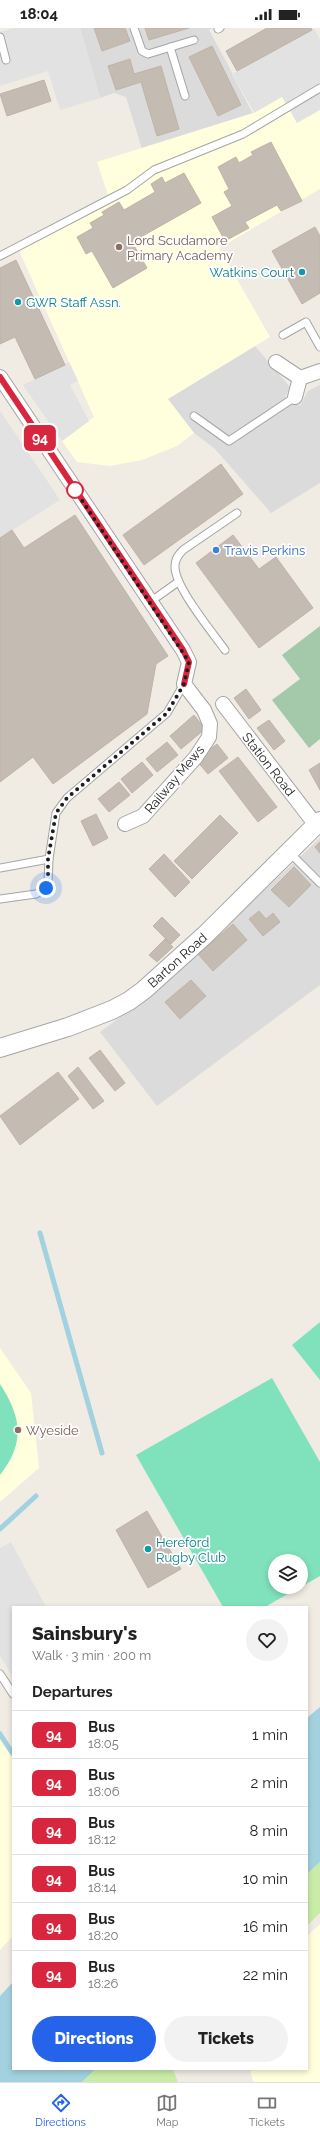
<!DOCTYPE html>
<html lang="en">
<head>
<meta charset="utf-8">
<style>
  :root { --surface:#fff; --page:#f2f2f2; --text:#222; --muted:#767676; --line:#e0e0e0; --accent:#2563eb }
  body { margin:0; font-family:Raleway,sans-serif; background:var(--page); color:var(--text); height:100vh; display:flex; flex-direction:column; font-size:15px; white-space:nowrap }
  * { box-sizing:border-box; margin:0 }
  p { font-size:13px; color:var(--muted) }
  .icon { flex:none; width:22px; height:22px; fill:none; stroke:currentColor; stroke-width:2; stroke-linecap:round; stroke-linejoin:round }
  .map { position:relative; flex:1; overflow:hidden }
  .details { position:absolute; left:12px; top:1578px; width:296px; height:464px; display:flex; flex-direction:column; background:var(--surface); border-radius:0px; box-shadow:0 2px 6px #0003 }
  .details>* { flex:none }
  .badge { padding:0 8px; border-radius:6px; font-size:14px; line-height:26px }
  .controls { position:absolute; left:268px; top:1526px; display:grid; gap:8px }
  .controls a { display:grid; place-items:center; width:40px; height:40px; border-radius:50%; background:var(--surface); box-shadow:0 2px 6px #0003; font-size:20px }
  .you { position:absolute; width:20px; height:20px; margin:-10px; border:3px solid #fff; border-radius:50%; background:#1a73e8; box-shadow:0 0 0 6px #1a73e833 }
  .map>.badge { position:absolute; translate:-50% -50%; box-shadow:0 0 0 2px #fff }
  h2 { padding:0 20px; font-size:15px; line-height:36px }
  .round { display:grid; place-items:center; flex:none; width:42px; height:42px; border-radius:21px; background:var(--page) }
  .head { display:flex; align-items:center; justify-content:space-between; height:68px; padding:0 20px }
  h1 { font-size:19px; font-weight:800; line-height:30px }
  .cta { display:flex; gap:8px; margin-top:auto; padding:8px 20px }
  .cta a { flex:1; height:46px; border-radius:24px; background:var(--accent); color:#fff; font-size:16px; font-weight:800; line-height:46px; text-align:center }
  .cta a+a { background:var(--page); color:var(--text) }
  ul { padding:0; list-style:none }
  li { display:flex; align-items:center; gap:12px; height:48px; padding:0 20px; border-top:1px solid var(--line) }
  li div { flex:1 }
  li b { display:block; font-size:15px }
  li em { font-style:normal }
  li .badge { min-width:44px; font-weight:700; text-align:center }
  .status { display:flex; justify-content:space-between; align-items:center; height:28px; padding:0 20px; background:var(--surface); direction:ltr }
  .status svg { height:11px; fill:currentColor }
  .tabs { display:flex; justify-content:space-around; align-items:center; height:56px; border-top:1px solid var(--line); background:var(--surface); font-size:11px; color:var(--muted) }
  .tabs a { display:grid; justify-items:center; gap:2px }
  .tabs .on { color:var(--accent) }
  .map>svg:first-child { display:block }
  .residential { fill:#dcdbdb }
  .education { fill:#ffd }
  .grass { fill:#c9eca8 }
  .cemetery { fill:#a4c9aa }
  .pitch { fill:#7fe2bc }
  .parking { fill:#e2e2e2 }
  .water { fill:#a2d1df }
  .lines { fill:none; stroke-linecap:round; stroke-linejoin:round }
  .stream { stroke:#a2d1df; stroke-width:5 }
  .building { fill:#c4bbb3; stroke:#c2b2a6 }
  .service-casing { stroke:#a5a5a5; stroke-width:9 }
  .minor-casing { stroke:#a5a5a5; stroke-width:16 }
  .tertiary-casing { stroke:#a5a5a5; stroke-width:20 }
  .service { stroke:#fff; stroke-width:7 }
  .minor { stroke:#fff; stroke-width:14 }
  .tertiary { stroke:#fff; stroke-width:18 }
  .line-casing { stroke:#fff; stroke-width:9 }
  .line { stroke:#d7263d; stroke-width:6 }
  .walk { stroke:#1e1e1e; stroke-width:4; stroke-dasharray:0 7.2 }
  .education-dot { fill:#8d6e63; stroke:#fff; stroke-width:1.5 }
  .culture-dot { fill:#0f9aa8; stroke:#fff; stroke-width:1.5 }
  .stop-dot { fill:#fff; stroke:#d7263d; stroke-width:2 }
  .shop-dot { fill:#3f7fe0; stroke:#fff; stroke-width:1.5 }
  .labels { text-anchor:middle; stroke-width:3.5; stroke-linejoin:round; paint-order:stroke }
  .education-label { font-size:13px; fill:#785e54; stroke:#fff; text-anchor:start }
  .culture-label { font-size:13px; fill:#0d838f; stroke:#fff; text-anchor:start }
  .shop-label { font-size:13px; fill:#366cbe; stroke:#fff; text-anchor:start }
  .street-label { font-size:13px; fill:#1e1e1e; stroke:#fff }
</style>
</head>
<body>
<div class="status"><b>18:04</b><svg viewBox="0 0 49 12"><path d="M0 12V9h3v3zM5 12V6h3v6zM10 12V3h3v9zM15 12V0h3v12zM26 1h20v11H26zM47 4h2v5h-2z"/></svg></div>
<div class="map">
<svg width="320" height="2054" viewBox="0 0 320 2054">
  <rect width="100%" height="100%" fill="#f0ece4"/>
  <g class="residential">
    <polygon points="80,0 212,0 209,2 254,85 142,121 126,69 114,65 100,70"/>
    <polygon points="255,318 290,359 285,369 300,378 308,363 320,357 320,455 271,485 215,421 194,405 167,371"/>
    <polygon points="320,810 320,957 157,1078 100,1004 158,962"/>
  </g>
  <g class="education">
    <polygon points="314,0 320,11 320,161 219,220 270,309 168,371 194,405 177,418 142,432 110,438 77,434 62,413 94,389 17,218 109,170 97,134 253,85 232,46"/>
    <polygon points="0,1320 31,1365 39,1440 0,1474"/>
    <polygon points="0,1712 13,1730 13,1908 0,1922"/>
    <polygon points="320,1896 320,2054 253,2054 250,2041 307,2041 307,1908"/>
  </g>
  <g class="grass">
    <polygon points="320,1834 320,1885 307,1898 307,1846"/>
    <polygon points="94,2041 173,2041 178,2054 82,2054"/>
  </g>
  <polygon class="cemetery" points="320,598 320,711 309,720 272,672 300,651 282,627"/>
  <g class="pitch">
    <polygon points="320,1294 320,1352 292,1317"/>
    <polygon points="272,1350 320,1434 320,1548 301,1559 301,1533 275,1533 275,1559 300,1559 265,1579 223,1579 136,1427"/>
    <path d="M0,1356C22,1390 25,1415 0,1447Z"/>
  </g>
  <g class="parking">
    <polygon points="14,0 80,0 100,70 60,82 48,43 0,58 0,4"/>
    <polygon points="314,0 320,11 320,82 297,95 282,69 254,85 232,46"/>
    <polygon points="69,334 78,353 70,357 89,393 62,413 23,357"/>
    <polygon points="0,383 60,472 0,510"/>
    <polygon points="11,1514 46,1579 13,1579 13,1649 0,1628 0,1520"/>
  </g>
  <g class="water">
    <polygon points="320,1679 320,1834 307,1846 307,1690"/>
    <polygon points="13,1954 13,2041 95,2041 82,2054 0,2054 0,1968"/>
  </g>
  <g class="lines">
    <g class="stream">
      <polyline points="40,1205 102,1425"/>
      <polyline points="0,1501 36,1468"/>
      <polyline points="0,1706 13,1726"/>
    </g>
  </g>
  <g class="building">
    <polygon points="94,0 125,0 130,13 102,23"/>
    <polygon points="145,0 189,0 149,12"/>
    <polygon points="267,0 311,0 312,2 237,43 226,23"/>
    <polygon points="212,18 241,77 218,88 189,29"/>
    <polygon points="130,31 134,46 161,38 179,101 157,108 141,54 116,62 108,38"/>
    <polygon points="44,52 51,73 7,88 0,66"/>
    <polygon points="271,114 302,173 281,183 277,177 245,194 249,200 225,213 212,189 232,178 224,164 229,161 218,139 236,129 239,135 253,127 251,124"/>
    <polygon points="184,145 201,175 132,214 147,240 113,260 92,223 86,226 77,209 93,200 90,195 104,187 102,184 119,174 124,182 155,164 151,156 162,149 165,155"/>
    <polygon points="315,199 320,208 320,265 302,276 272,223"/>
    <polygon points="16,232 65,337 35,351 15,309 0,316 0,240"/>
    <polygon points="221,436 243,466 144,537 123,507"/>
    <polygon points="75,487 168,628 156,636 147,686 53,756 33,729 0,754 0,510 12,502 24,520"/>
    <polygon points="233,507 259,541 276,529 313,580 259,620 196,535"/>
    <polygon points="246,661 261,682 249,691 234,670"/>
    <polygon points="194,687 205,701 181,721 170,708"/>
    <polygon points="269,692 285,713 274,722 257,700"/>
    <polygon points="167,714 178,727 157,744 146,731"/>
    <polygon points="217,716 228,730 208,746 196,732"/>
    <polygon points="238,729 277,779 258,794 219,743"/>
    <polygon points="142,734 153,747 132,765 121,751"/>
    <polygon points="320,735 320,762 309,742"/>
    <polygon points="119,754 130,767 109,784 98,771"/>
    <polygon points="96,786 108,810 93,818 81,793"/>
    <polygon points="220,787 238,805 192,851 174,833"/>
    <polygon points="320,814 320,825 315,819"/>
    <polygon points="164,826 190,854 175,869 149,841"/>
    <polygon points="294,839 311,857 289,879 271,862"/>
    <polygon points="259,883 266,891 273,885 280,894 263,908 249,891"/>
    <polygon points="162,889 180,907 171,916 153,898"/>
    <polygon points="233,896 247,912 213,943 198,926"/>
    <polygon points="165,911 173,919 157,934 149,927"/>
    <polygon points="191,952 206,968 180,991 165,974"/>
    <polygon points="100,1022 125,1055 115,1063 89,1030"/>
    <polygon points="78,1039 104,1073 93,1081 68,1048"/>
    <polygon points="58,1044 79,1071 20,1117 0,1088"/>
    <polygon points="147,1483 181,1541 148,1560 116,1502"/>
  </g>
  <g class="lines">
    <defs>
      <g id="service">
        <polyline points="134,0 142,23 148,26 194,12"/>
        <polyline points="218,1 220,0"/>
        <polyline points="0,9 6,32"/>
        <polyline points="170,19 185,68"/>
        <polyline points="0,228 127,162 154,142 243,106 320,60"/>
        <polyline points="283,307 306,294 320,319"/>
        <polyline points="194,388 229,413 295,369"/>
        <polyline points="150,574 178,554"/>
        <path d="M225,622C212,604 174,558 175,538C175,531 178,527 183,522L237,485"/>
        <polyline points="289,824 320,855"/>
        <polyline points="0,840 49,831"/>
        <polyline points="0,871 36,866 46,860 48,855 49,831 56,785 67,770 167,685 184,656"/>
        <polyline points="0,1646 13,1666"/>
      </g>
      <g id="minor">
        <polyline points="276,334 300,350 320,343"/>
        <polyline points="0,349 183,622 189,634 184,656 204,682 210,696 209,709 196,729 143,788 125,796"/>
        <polyline points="295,369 300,350"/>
        <polyline points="223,676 315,796"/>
      </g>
      <polyline id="tertiary" points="0,1020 68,999 112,982 129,973 144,962 205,907 320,793"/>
    </defs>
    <use href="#service" class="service-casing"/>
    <use href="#minor" class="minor-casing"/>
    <use href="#tertiary" class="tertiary-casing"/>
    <use href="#service" class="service"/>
    <use href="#minor" class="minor"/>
    <use href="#tertiary" class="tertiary"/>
  </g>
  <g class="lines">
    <defs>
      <polyline id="line" points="0,349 183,622 189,634 184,656"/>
    </defs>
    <use href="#line" class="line-casing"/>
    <use href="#line" class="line"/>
    <polyline class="walk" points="46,860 48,855 48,831 56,785 67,770 167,685 184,656 189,634 75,462"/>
  </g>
  <g class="education-dot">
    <circle cx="119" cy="219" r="4"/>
    <circle cx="18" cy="1402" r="4"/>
  </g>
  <g class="culture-dot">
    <circle cx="302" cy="244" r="4"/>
    <circle cx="18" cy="274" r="4"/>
    <circle cx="148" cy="1521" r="4"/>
  </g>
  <circle class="stop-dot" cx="75" cy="462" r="8"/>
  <circle class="shop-dot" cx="216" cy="522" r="4"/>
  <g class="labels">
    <g class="education-label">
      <text x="127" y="217">Lord Scudamore<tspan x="127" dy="15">Primary Academy</tspan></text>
      <text x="26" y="1407">Wyeside</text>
    </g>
    <g class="culture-label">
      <text x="294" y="249" text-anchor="end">Watkins Court</text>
      <text x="26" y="279">GWR Staff Assn.</text>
      <text x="156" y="1519">Hereford<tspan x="156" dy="15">Rugby Club</tspan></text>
    </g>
    <g class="shop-label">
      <text x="224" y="527">Travis Perkins</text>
    </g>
    <g class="street-label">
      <text transform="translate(269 736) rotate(52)" y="5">Station Road</text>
      <text transform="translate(174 751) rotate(-50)" y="5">Railway Mews</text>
      <text transform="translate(177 932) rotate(-42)" y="5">Barton Road</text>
    </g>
  </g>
</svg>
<div class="controls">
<a><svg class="icon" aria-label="layers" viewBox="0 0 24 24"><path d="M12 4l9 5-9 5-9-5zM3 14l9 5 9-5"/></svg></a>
</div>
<div class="you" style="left:46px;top:860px"></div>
<b class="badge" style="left:40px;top:410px;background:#d7263d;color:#fff">94</b>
<section class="details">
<div class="head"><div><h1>Sainsbury's</h1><p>Walk · 3 min · 200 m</p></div><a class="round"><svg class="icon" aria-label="heart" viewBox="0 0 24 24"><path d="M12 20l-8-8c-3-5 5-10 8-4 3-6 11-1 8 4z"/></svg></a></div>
<h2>Departures</h2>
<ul>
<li><span class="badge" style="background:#d7263d;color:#fff">94</span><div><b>Bus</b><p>18:05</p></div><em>1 min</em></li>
<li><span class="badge" style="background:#d7263d;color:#fff">94</span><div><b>Bus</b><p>18:06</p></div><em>2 min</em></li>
<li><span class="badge" style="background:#d7263d;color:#fff">94</span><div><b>Bus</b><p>18:12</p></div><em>8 min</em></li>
<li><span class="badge" style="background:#d7263d;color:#fff">94</span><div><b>Bus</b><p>18:14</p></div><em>10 min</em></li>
<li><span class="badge" style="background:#d7263d;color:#fff">94</span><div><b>Bus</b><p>18:20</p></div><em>16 min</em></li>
<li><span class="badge" style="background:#d7263d;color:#fff">94</span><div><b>Bus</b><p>18:26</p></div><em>22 min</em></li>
</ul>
<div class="cta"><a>Directions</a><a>Tickets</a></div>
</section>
</div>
<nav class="tabs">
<a class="on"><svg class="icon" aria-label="directions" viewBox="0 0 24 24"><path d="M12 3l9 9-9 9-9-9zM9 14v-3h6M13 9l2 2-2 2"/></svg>Directions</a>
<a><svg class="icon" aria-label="map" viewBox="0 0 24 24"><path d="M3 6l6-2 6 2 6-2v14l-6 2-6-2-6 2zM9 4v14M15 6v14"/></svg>Map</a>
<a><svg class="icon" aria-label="tickets" viewBox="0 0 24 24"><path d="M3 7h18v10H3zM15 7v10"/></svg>Tickets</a>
</nav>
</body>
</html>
